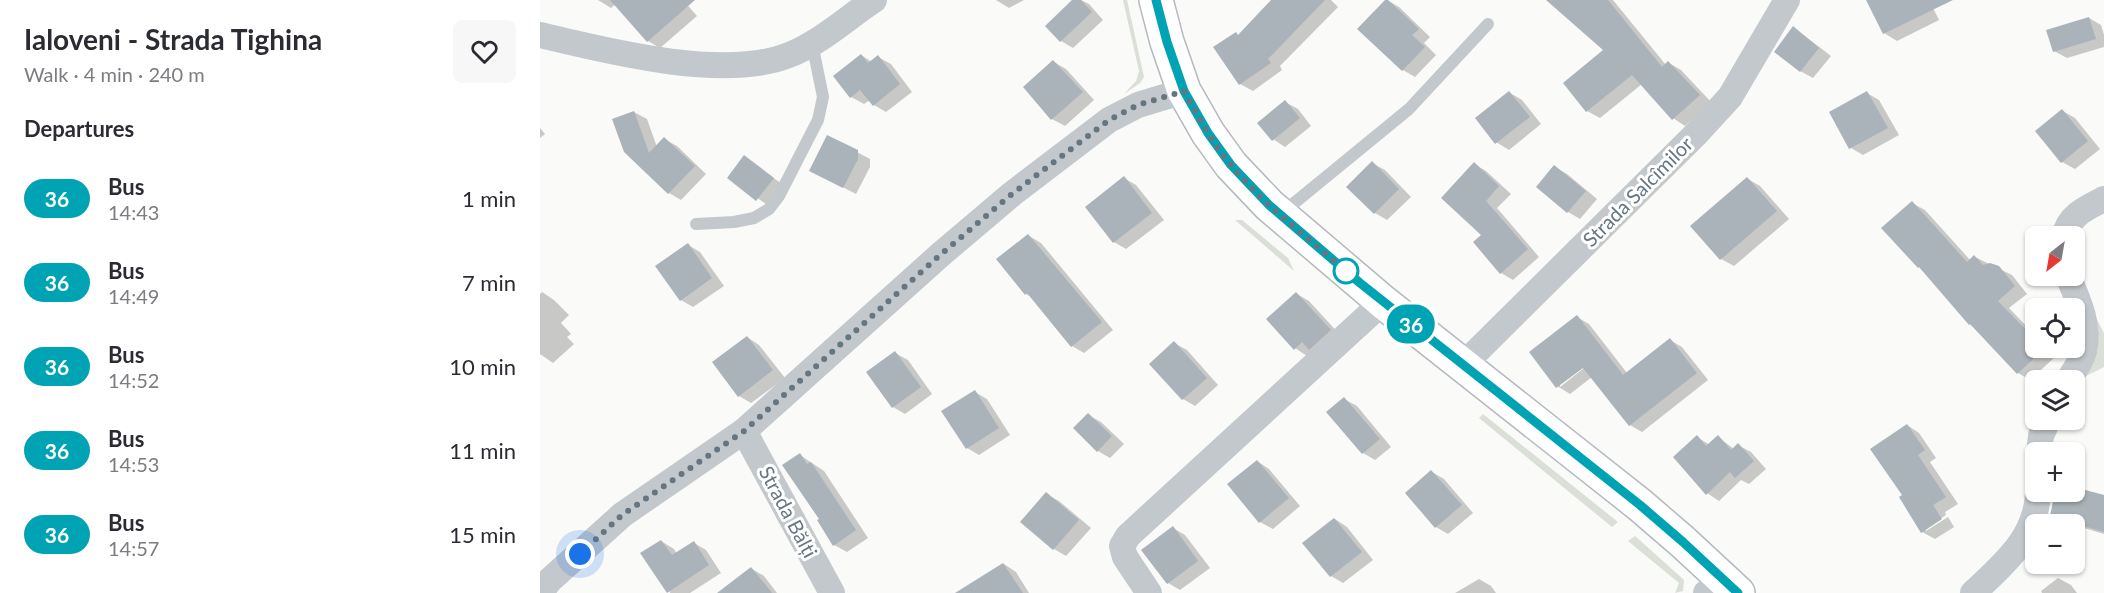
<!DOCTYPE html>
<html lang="en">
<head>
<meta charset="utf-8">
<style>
  :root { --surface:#fff; --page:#f7f7f7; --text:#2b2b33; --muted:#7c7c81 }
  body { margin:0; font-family:Lato,sans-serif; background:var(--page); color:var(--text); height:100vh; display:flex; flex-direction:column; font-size:22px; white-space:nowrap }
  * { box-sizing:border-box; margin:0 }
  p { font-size:20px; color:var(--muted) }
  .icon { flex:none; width:33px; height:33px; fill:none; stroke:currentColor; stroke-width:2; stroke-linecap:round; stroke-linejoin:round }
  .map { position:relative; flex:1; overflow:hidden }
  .details { display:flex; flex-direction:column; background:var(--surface); width:540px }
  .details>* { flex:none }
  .badge { padding:0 12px; border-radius:20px; font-size:21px; line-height:39px }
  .needle { width:39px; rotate:211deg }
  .controls { position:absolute; left:1485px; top:226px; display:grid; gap:12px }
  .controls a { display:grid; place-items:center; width:60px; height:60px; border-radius:9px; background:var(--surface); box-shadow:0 2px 4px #0004; font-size:30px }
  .you { position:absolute; width:30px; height:30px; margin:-15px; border:4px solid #fff; border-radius:50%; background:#1a73e8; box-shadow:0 0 0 9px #1a73e833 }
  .map>.badge { position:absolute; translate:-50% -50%; box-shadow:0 0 0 3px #fff }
  h2 { padding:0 24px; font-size:22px; line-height:54px }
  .round { display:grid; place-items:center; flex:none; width:63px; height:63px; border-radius:9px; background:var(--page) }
  .headline { display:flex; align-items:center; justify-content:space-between; height:102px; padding:0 24px }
  h1 { font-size:28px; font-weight:700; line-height:45px }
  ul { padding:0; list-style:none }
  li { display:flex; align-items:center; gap:18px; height:84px; padding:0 24px }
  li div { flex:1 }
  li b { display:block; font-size:22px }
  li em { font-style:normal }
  li .badge { min-width:66px; font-weight:700; text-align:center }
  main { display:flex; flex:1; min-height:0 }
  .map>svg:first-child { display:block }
  .green { fill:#dadfd7 }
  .shadow { fill:#0003; fill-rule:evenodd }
  .building { fill:#aab3b9 }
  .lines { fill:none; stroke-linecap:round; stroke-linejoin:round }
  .secondary-casing { stroke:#b3babf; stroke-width:36 }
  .service { stroke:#c3c8cc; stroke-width:12 }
  .minor { stroke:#c3c8cc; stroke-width:26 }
  .secondary { stroke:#fff; stroke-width:33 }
  .line-casing { stroke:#fff; stroke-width:14 }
  .line { stroke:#00a3b4; stroke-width:9 }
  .walk { stroke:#657683; stroke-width:6; stroke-dasharray:0 10.8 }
  .stop-dot { fill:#fff; stroke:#00a3b4; stroke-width:3 }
  .labels { text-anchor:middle; stroke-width:6; stroke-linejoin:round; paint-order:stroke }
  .street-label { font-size:20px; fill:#657683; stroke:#fff }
</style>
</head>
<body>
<main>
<section class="details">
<div class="headline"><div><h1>Ialoveni - Strada Tighina</h1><p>Walk · 4 min · 240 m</p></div><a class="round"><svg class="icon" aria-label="heart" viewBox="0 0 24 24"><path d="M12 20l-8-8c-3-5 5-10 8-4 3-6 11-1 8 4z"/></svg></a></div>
<h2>Departures</h2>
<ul>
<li><span class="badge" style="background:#00a3b4;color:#fff">36</span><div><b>Bus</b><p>14:43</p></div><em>1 min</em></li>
<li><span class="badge" style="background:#00a3b4;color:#fff">36</span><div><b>Bus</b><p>14:49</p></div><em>7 min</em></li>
<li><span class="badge" style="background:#00a3b4;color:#fff">36</span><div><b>Bus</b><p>14:52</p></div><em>10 min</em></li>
<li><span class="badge" style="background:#00a3b4;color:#fff">36</span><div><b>Bus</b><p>14:53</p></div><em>11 min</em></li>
<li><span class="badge" style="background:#00a3b4;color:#fff">36</span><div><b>Bus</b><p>14:57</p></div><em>15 min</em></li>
</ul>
</section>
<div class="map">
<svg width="1564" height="593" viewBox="0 0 1564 593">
  <rect width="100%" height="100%" fill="#fafaf8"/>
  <g class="green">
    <polygon points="583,0 587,0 604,77 600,83 584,94 596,81 599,71"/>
    <polygon points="695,220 702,220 748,258 754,271"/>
    <polygon points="1556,318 1564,333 1564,367 1542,378"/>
    <polygon points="943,414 1078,522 1072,527 939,418"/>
    <polygon points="1095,536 1144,580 1143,591 1135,593 1139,583 1088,541"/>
  </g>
  <g class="shadow">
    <polygon points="58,0 143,0 157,16 120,48 108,41 76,4 71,8"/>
    <polygon points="456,0 484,0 469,8"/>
    <polygon points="534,0 541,0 549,4 563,20 533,48 521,41"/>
    <polygon points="740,0 791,0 798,7 740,66 742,70 713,91 700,84 696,34 700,36"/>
    <polygon points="847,0 859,7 890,37 884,43 896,55 875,77 863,70"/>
    <polygon points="1008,0 1073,0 1126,65 1129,63 1141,70 1171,102 1145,126 1133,118 1102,84 1060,118 1047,111 1025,83 1066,50"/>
    <polygon points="1328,0 1389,0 1399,20 1357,41 1344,33"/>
    <polygon points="1549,18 1561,25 1564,35 1564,47 1527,58 1514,51"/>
    <polygon points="1253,28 1265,36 1291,56 1273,78 1260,71"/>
    <polygon points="321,55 332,62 338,57 351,64 372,92 346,112 334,105 330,100 324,104 311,97 295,76"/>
    <polygon points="514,62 526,69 554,100 525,126 512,119 485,87"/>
    <polygon points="970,93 982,100 1001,124 969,150 956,142"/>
    <polygon points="1327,93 1339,100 1359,135 1323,155 1311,148"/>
    <polygon points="745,102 758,109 771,126 745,147 733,139"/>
    <polygon points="1523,111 1535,118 1560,149 1535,169 1522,162"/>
    <polygon points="94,112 107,119 117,147 124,139 137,146 166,174 141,200 129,193 85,151"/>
    <polygon points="0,128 5,134 0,138"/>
    <polygon points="317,152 330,159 330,167 316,194 283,177"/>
    <polygon points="204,157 245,186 230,207 189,178"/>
    <polygon points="832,163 845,170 871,197 847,220 835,213"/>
    <polygon points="934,164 946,171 971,194 957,208 999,257 973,280 961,273 944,235"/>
    <polygon points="1015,167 1027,174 1057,199 1040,219 1028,212"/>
    <polygon points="584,178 596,185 624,220 586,249 574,242"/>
    <polygon points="1208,179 1220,186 1249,219 1194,266 1181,259 1152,226"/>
    <polygon points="1372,203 1385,210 1431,261 1435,257 1472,275 1487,294 1469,308 1496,336 1496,348 1507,348 1515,357 1490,380 1478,373 1435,328 1430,324 1384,270 1379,267"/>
    <polygon points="489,236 501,243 573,330 544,353 532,346 493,298 486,294"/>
    <polygon points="148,245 160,252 184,286 153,307 141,300"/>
    <polygon points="2,292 14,300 29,315 21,323 31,334 27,337 34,344 13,363 0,354 0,294"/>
    <polygon points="757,294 769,301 802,337 767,356 755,348"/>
    <path d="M1037,317L1049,324L1087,373L1130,340L1142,347L1168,380L1102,432L1090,425L1052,377L1030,394L1017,386ZM1047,362L1049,364L1020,387V383Z"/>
    <polygon points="207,337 219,345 245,378 211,403 199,396"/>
    <polygon points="634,343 647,350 678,385 655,406 643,399"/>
    <polygon points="355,353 368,360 392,394 365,414 353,407"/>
    <polygon points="435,392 447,399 470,435 439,455 427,448"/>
    <polygon points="804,399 817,406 851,447 835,460 823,453"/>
    <polygon points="548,415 561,422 584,444 570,458 558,451"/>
    <polygon points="1367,425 1379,433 1396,458 1390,462 1418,504 1405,512 1406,515 1386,528 1386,531 1408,517 1414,527 1395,539 1382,532 1364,495"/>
    <polygon points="1157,437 1170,445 1178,437 1194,449 1198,445 1211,452 1226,469 1209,484 1201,480 1179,501 1167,493"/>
    <polygon points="260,455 284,471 328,538 307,552 294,545 281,519"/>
    <polygon points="717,461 729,469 760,506 733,529 720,522"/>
    <polygon points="892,472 904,479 933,513 908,534 896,527"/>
    <polygon points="1517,492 1564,497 1564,534 1524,522 1511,515"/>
    <polygon points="506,494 519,501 551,528 526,556 514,549"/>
    <polygon points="795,519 807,527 833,560 803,583 791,576"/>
    <polygon points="633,528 645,535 670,568 640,590 628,583"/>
    <polygon points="121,541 134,549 137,554 154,543 166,550 181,573 150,593 130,593"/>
    <polygon points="464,564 476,572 489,593 435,593"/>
    <polygon points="212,569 224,576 237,593 185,593"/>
    <polygon points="1518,578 1531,585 1537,593 1502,593 1501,591"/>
    <polygon points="939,579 951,586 956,593 915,593"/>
  </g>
  <g class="building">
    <polygon points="70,0 155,0 107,42"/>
    <polygon points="532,0 541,0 552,12 520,42 505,26"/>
    <polygon points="731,0 785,0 728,59 731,63 699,85 673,47 696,32 698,35"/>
    <polygon points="845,0 848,0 879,29 872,35 885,47 862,71 817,29"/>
    <polygon points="1006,0 1068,0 1122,67 1128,61 1160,95 1132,120 1092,75 1046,112 1023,83 1063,50"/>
    <polygon points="1326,0 1413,0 1343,34"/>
    <polygon points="1549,17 1556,39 1513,52 1506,30"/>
    <polygon points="1253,26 1279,48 1260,72 1234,52"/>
    <polygon points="321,54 328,63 338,55 360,84 333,106 320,90 310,98 293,76"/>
    <polygon points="513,60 543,92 511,120 483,87"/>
    <polygon points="969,91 990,117 955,144 935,118"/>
    <polygon points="1327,91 1348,128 1309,149 1289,112"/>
    <polygon points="745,100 760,118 732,141 717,123"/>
    <polygon points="1522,109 1548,141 1521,163 1495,131"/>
    <polygon points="94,111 109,153 124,137 155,166 128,194 84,152 72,119"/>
    <polygon points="287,135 318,150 318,159 303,188 269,171"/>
    <polygon points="204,155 234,178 216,201 187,178"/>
    <polygon points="832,161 859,189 834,214 806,187"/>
    <polygon points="934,162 959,186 946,201 988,249 960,274 933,242 941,235 901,198"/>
    <polygon points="1014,165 1046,191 1027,213 996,187"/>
    <polygon points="584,176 612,213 573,243 545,207"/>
    <polygon points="1207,177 1237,211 1180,260 1150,226"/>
    <polygon points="1372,201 1427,262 1434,255 1443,265 1450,263 1459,266 1475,286 1458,301 1496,340 1496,348 1504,349 1477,374 1430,324 1429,325 1379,267 1378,268 1341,228"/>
    <polygon points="488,234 562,322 531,347 487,293 485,295 456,259"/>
    <polygon points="148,243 172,278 140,301 115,266"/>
    <polygon points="756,292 791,330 769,350 762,342 754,350 726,319"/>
    <polygon points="1037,315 1083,375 1130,338 1157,373 1089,426 1043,368 1016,388 989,352"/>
    <polygon points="207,336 233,370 198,397 172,362"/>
    <polygon points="634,341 667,378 642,400 609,364"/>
    <polygon points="355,351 381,387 352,408 326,372"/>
    <polygon points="435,390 459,428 426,449 401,411"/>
    <polygon points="804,397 840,439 822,454 786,412"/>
    <polygon points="548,413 572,436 557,452 533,428"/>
    <polygon points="1367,424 1385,450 1378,455 1406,497 1393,505 1402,519 1381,533 1359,497 1362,495 1330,449"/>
    <polygon points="1157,435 1166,446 1178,435 1191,450 1198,443 1214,461 1195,478 1190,472 1166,495 1133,457"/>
    <polygon points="260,453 267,464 271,462 316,530 293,546 277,520 279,519 242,465"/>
    <polygon points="717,460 749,498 719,523 687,484"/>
    <polygon points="891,470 922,505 895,528 865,493"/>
    <polygon points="1534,487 1564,495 1564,532 1510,516 1515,492 1534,492"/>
    <polygon points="506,492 539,520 513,550 480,522"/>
    <polygon points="794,518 822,552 790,577 762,543"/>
    <polygon points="633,526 658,561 627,584 601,550"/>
    <polygon points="121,540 132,555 154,541 169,565 127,593 100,553"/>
    <polygon points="463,563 483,593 415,593"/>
    <polygon points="211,567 232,593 177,593"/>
  </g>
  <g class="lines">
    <defs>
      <polyline id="secondary" points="616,0 627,42 644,91 668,133 691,165 729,205 843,302 1100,505 1143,542 1198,593"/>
    </defs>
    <use href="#secondary" class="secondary-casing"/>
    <g class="service">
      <polyline points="742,213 869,109 948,24"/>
      <polyline points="156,224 194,222 214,218 229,209 239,196 278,120 283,97 272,43"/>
    </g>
    <g class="minor">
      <path d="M0,35C67,51 184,81 249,55C280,43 307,18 334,0"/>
      <path d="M1524,237C1529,215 1546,208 1564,199"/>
      <polyline points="924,364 1157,133 1190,97 1247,0"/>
      <path d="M1528,381C1533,372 1542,361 1544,351C1550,324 1538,300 1528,276"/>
      <polyline points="204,431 292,593"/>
      <polyline points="1499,453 1501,436 1508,420"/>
      <polyline points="0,593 10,580 82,515 204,431 400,255 472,194 569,120 598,105 644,91"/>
      <polyline points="609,593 585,557 582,546 588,536 843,302"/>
      <polyline points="1166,593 1185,581"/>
      <path d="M1433,593C1464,564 1497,537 1498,492"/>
    </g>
    <use href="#secondary" class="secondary"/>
  </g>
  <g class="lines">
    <defs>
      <polyline id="line" points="616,0 627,42 644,91 668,133 691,165 729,205 820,283 1100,505 1143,542 1198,593"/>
    </defs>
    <use href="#line" class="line-casing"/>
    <use href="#line" class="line"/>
    <path class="walk" d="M40,554L82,515L204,431L400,255L472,194L569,120L598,105L644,91C658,116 672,143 691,165C724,205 767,237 806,271"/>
  </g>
  <circle class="stop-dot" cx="806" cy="271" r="12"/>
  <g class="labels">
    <g class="street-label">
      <text transform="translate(1098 192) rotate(-45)" y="7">Strada Salcîmilor</text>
      <text transform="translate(248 512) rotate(62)" y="7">Strada Bălți</text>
    </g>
  </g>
</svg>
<div class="controls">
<a><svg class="needle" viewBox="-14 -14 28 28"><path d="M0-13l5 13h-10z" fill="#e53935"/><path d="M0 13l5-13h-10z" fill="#7c7c81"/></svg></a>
<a><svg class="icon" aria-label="locate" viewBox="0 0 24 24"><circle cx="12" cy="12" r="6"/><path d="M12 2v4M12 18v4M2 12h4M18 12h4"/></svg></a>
<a><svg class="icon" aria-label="layers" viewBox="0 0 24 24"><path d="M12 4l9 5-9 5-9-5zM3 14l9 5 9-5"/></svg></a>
<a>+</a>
<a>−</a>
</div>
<div class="you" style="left:40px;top:554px"></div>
<b class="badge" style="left:871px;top:324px;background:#00a3b4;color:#fff">36</b>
</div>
</main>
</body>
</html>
